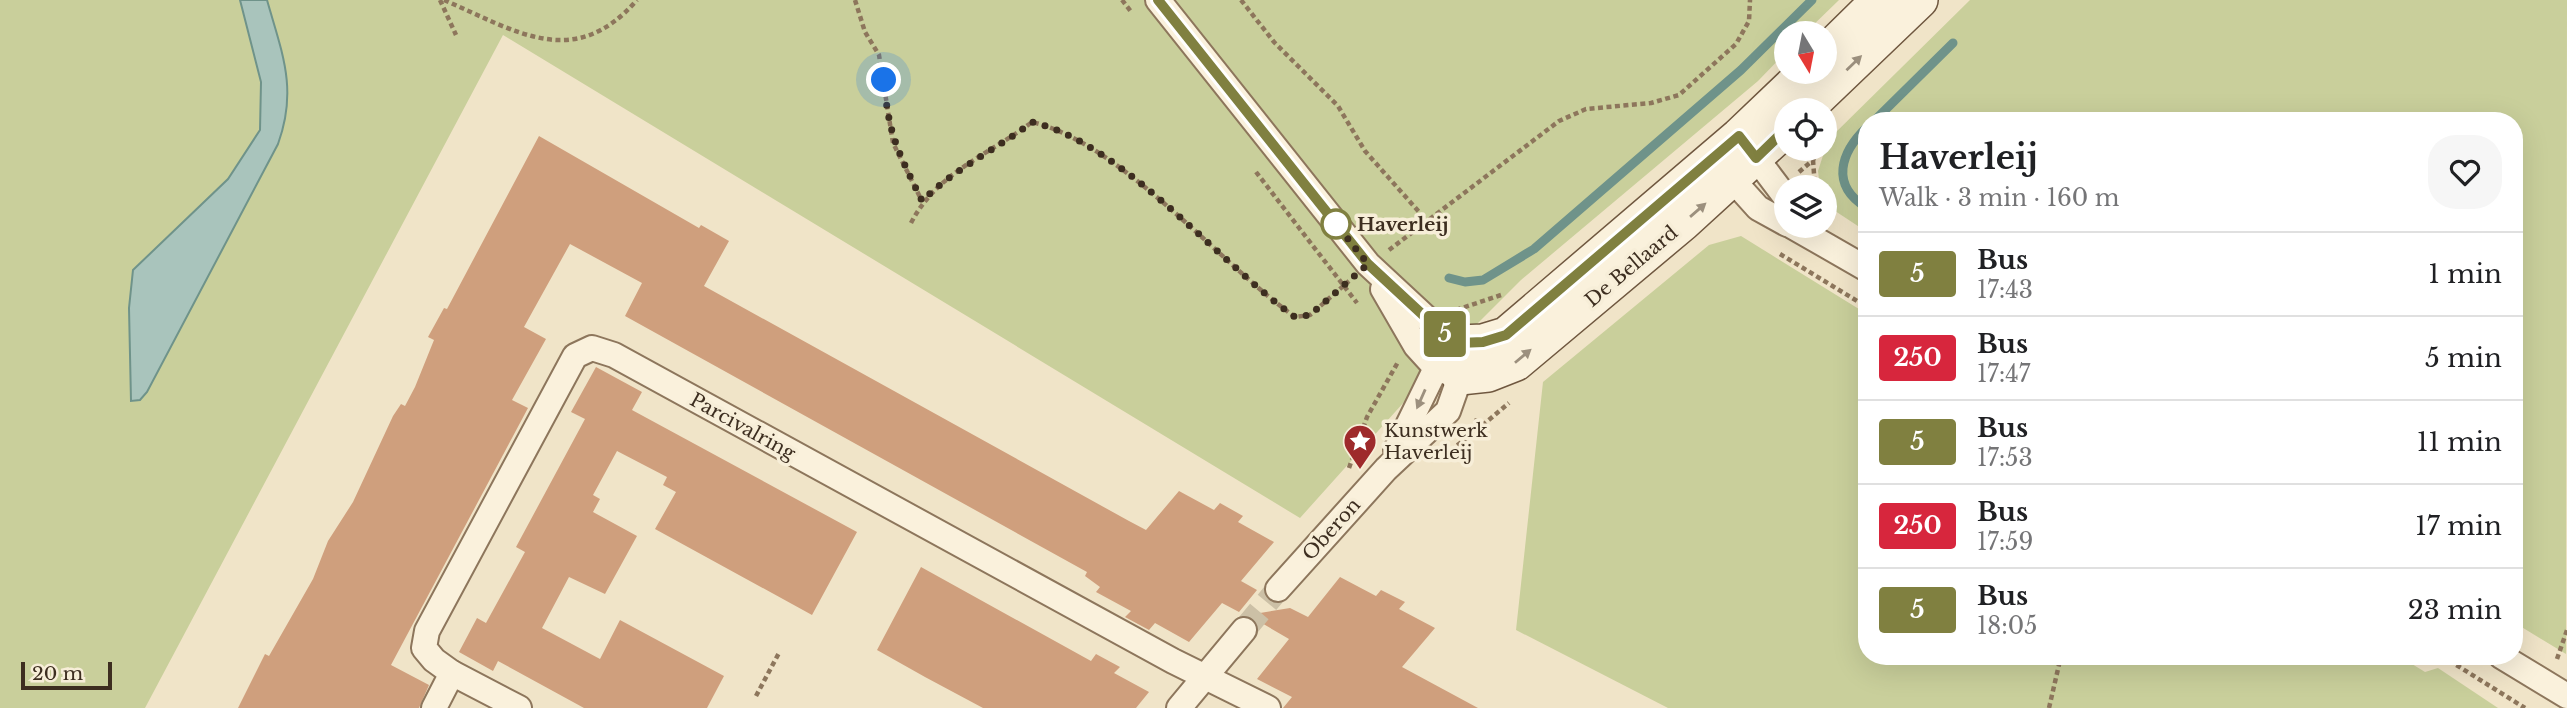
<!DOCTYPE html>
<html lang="en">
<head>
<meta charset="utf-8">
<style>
  :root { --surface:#fff; --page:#f6f6f6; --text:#202124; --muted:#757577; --line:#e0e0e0 }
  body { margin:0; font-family:"Libre Baskerville",serif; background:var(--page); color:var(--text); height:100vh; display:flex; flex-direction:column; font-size:26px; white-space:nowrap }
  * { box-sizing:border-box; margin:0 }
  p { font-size:23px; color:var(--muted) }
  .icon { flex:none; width:38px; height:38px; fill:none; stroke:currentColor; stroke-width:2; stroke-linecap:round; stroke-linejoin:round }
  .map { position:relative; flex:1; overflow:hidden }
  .drawer { position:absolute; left:1858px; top:112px; width:665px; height:553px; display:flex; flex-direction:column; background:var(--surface); border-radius:28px; box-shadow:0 7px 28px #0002 }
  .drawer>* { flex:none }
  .badge { padding:0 14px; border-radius:5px; font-size:24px; line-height:46px }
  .needle { width:46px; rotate:170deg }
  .buttons { position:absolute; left:1774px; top:21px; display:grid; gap:14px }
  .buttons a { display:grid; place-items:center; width:63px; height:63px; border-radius:50%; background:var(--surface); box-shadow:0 7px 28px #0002; font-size:35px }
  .scale { position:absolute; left:21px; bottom:18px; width:91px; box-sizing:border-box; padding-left:7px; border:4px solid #3d2e20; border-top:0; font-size:19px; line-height:24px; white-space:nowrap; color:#3d2e20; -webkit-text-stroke:5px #f7eed8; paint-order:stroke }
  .you { position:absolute; width:35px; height:35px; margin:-18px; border:5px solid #fff; border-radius:50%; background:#1a73e8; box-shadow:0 0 0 10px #1a73e833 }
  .map>.badge { position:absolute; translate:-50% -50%; box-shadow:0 0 0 4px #fff }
  .round { display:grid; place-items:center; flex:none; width:74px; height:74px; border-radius:28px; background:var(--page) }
  .summary { display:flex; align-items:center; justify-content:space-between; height:119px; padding:0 21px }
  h1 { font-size:33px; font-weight:700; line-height:52px }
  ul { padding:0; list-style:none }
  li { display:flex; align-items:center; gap:21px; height:84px; padding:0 21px; border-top:2px solid var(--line) }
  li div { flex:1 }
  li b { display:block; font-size:26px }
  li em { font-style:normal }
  li .badge { min-width:77px; font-weight:700; text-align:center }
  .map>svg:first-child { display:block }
  .green { fill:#c9cf9b }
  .water { fill:#a9c4bc; stroke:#6f938a; stroke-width:2 }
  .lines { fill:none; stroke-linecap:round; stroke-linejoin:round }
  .stream { stroke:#6f938a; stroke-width:9 }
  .building { fill:#cf9f7d }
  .street-tunnel { stroke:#ccc0a6; stroke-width:24; stroke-dasharray:24 12; stroke-linecap:butt }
  .street-casing { stroke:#8d765c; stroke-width:28 }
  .secondary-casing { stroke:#6f573f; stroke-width:38 }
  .path { stroke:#8d765c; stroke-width:4.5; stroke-dasharray:5 3.5; stroke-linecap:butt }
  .street { stroke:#faf1dc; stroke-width:24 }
  .secondary { stroke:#faf1dc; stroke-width:35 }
  .oneway { fill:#9c907e }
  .line-casing { stroke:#fff; stroke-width:16 }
  .line { stroke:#808040; stroke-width:10 }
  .walk { stroke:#3d2e20; stroke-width:7; stroke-dasharray:0 12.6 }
  .stop-dot { fill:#fff; stroke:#808040; stroke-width:3.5 }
  .labels { text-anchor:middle; stroke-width:7; stroke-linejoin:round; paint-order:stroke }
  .stop-label { font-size:19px; font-weight:bold; fill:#3d2e20; stroke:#f7eed8; text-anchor:start }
  .street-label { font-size:19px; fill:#3d2e20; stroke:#f7eed8 }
  .poi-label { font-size:19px; fill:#3d2e20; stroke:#f7eed8; text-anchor:start }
</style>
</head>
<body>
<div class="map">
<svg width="2567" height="708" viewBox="0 0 2567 708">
  <rect width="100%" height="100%" fill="#f0e4c8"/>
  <g class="green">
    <polygon points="0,0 1839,0 1805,33 1787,33 1787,51 1758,81 1521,280 1448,353 1300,518 503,35 145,708 0,708"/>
    <polygon points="1970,0 2567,0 2566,654 2515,623 2515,121 1867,121 1867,232 1826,205 1825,187 1820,187 1818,171 1828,140"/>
    <polygon points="1741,236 1867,314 1867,656 2399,656 2425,672 2438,668 2498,708 1668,708 1516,630 1543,382 1709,245"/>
  </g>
  <path class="water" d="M240,0H267C282,53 298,89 278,144L147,392L140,400L131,401L129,308L133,270L228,179L260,130L261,82Z"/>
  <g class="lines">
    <g class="stream">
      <polyline points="1874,121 1953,43"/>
      <path d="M1867,127C1841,152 1829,185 1867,208"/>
      <polyline points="1449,278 1465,282 1483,280 1534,249 1741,70 1812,0"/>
    </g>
  </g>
  <g class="building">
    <polygon points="539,136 699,228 701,225 729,241 704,286 1129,521 1146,530 1179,491 1214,510 1220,503 1243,516 1238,522 1274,542 1241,581 1257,590 1239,612 1222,603 1189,642 1155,623 1149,630 1125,617 1131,611 1096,592 1100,587 1085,576 1087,572 625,316 642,283 570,244 524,327 546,339 512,400 528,408 391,665 429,685 419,708 238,708 265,654 269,656 313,579 328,541 353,502 393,416 401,404 405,406 415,387 434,340 428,337 444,308 447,309"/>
    <polygon points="596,367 642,392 632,410 857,532 812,615 655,529 676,492 663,485 667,477 617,451 593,495 600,499 593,512 637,536 605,594 569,577 542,628 600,659 620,620 724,676 707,708 584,708 498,661 493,671 459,652 477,618 486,623 525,552 516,547 585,419 571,412"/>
    <polygon points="921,567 1091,661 1096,654 1120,667 1114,673 1149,692 1136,708 983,708 925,677 877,650"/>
    <polygon points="1340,577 1376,596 1381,590 1405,602 1399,609 1435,628 1402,667 1478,708 1283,708 1292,697 1257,679 1289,639 1248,615 1290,608 1308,617"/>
  </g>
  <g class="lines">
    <polyline class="street-tunnel" points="1244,630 1278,589"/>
    <defs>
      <g id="street">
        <polyline points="1158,0 1368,264 1437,328 1459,343"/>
        <polyline points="1747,146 1787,199"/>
        <polyline points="1722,168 1758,208 1787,224"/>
        <polyline points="1792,226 1867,269"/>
        <polyline points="1383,289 1416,346 1436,368 1460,377"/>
        <polyline points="1396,450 1436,368 1446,356"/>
        <polyline points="1278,589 1386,469 1448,411 1460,377 1459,361"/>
        <polyline points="2501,656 2567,696"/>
        <polyline points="452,673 519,708"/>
        <polyline points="434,708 452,673 434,660 424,648 427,631 575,356 592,348 614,355 1173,661 1268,708"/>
        <polyline points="1179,708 1244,630"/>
      </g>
      <g id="secondary">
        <polyline points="1825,53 1879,0"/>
        <polyline points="1805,110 1920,0"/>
        <polyline points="1459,343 1483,342 1506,335 1739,136 1806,72"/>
        <polyline points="1460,377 1488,374 1516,363 1683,223 1787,128"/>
      </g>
    </defs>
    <use href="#street" class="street-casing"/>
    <use href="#secondary" class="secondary-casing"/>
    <g class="path">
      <polyline points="440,0 456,35"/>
      <path d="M444,0C516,31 574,72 637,0"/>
      <polyline points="855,0 865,32 879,55 893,143 922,201"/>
      <polyline points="1122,0 1132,13"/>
      <polyline points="1241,0 1274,42 1338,106 1365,151 1427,221"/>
      <polyline points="1813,160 1815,187"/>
      <polyline points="1256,172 1357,303"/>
      <polyline points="1799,172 1813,160 1818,149"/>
      <path d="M911,223C937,172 989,155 1032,122C1121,143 1218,262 1295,317L1310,315L1349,281"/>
      <polyline points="1389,250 1559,121 1586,109 1651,103 1679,95 1736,44 1749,21 1750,0"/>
      <polyline points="1780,254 1867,307"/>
      <polyline points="1456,310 1501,295"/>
      <polyline points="1474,420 1484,424 1509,403"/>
      <polyline points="1444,456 1484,424"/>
      <polyline points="1349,468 1367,417 1398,362"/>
      <polyline points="2442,656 2525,708"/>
      <polyline points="2557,659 2567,630"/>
      <polyline points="756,696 780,651"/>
      <polyline points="2049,708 2061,656"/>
    </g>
    <use href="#street" class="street"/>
    <use href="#secondary" class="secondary"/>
  </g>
  <defs><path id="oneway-solid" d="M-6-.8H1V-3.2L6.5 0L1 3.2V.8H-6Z" transform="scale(1.75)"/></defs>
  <g class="oneway">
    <use href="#oneway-solid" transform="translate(1854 63) rotate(-44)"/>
    <use href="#oneway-solid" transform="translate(1698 210) rotate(-41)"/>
    <use href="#oneway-solid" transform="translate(1523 356) rotate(-40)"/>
    <use href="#oneway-solid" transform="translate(1421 399) rotate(114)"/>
  </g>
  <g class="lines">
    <defs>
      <polyline id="line" points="1158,0 1368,264 1437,328 1459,343 1483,342 1506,335 1739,136 1756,158 1787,128"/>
    </defs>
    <use href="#line" class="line-casing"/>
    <use href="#line" class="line"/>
    <path class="walk" d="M884,80C888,135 899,153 922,201C955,168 996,150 1032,122C1122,143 1218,262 1295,317L1310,315L1368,264L1336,224"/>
  </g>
  <defs>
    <symbol id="sight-pin" viewBox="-11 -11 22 30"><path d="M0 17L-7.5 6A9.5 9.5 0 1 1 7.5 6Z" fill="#9e2a2b" stroke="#f7eed8"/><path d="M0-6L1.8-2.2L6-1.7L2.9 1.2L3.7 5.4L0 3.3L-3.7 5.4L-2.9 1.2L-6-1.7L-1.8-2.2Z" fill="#fff"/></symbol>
  </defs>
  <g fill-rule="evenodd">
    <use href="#sight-pin" x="1341" y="422" width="38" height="52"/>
  </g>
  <circle class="stop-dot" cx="1336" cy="224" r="14"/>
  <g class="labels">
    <g class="stop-label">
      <text x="1357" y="231">Haverleij</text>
    </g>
    <g class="street-label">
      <text transform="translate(1631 266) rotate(-40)" y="7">De Bellaard</text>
      <text transform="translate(743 426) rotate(29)" y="7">Parcivalring</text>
      <text transform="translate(1331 529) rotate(-48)" y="7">Oberon</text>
    </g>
    <g class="poi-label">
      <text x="1384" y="437">Kunstwerk<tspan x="1384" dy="22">Haverleij</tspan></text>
    </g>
  </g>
</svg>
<div class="buttons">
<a><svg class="needle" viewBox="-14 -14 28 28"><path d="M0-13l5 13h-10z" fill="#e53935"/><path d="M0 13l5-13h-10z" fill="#757577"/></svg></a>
<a><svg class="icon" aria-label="locate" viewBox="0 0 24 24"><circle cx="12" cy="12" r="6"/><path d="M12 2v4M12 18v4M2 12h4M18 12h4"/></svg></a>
<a><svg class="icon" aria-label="layers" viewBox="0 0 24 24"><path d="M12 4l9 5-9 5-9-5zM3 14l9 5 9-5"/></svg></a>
</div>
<div class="scale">20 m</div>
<div class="you" style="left:884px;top:80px"></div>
<b class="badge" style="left:1445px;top:334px;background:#808040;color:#fff">5</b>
<section class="drawer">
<div class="summary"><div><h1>Haverleij</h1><p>Walk · 3 min · 160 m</p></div><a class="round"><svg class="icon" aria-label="heart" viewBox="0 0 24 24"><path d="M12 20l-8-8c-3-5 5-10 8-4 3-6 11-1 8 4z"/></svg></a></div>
<ul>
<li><span class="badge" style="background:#808040;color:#fff">5</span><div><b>Bus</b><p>17:43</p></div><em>1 min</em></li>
<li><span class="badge" style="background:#d7263d;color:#fff">250</span><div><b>Bus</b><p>17:47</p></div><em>5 min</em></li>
<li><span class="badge" style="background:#808040;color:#fff">5</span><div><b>Bus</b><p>17:53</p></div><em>11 min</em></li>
<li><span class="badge" style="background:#d7263d;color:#fff">250</span><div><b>Bus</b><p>17:59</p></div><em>17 min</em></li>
<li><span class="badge" style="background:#808040;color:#fff">5</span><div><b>Bus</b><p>18:05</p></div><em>23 min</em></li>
</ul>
</section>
</div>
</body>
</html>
